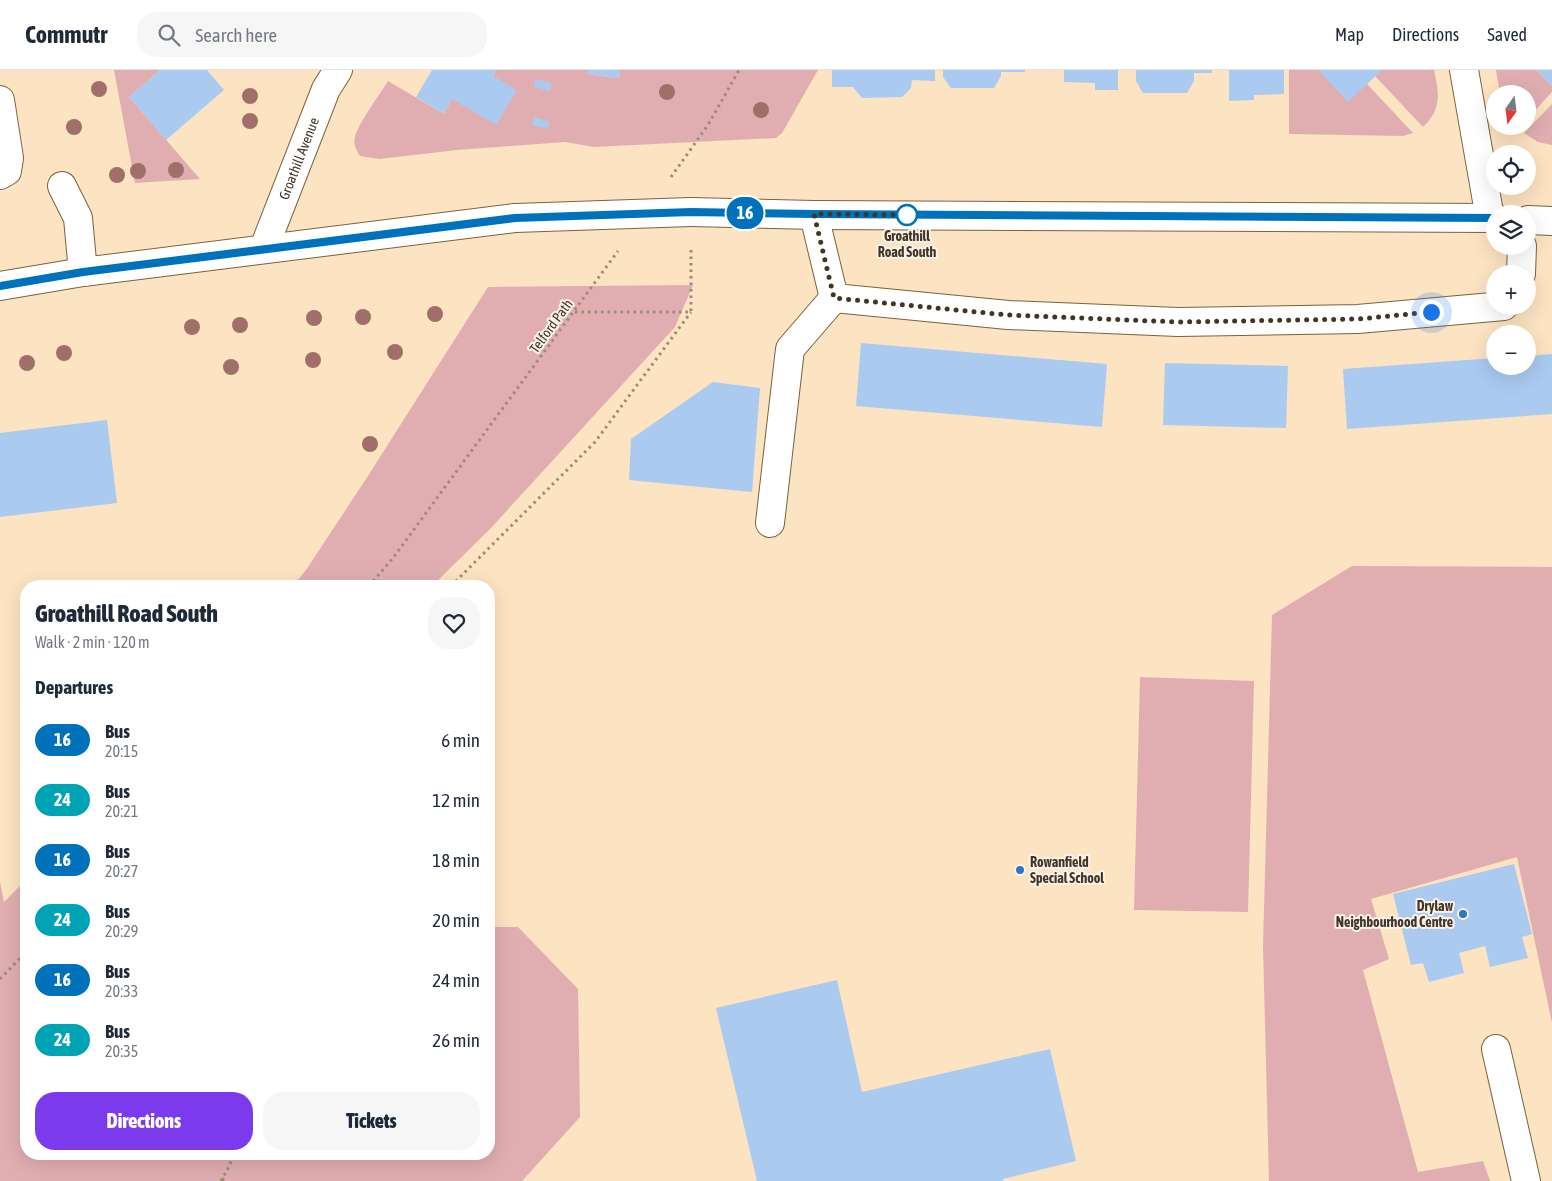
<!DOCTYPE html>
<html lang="en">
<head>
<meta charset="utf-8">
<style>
  :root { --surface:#fff; --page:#f6f6f7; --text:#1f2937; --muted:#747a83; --line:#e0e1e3; --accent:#7c3aed }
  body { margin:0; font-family:"Asap Condensed",sans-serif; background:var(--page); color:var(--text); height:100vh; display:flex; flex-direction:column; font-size:19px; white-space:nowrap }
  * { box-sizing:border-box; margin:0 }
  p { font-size:16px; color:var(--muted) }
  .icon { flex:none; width:28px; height:28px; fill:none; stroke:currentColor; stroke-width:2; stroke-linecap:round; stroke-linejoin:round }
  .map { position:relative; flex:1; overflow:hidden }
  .side { position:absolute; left:20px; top:510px; width:475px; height:580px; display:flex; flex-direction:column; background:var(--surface); border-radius:20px; box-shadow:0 5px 20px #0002 }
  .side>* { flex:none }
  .badge { padding:0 10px; border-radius:16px; font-size:18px; line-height:32px }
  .needle { width:32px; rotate:194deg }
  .controls { position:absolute; left:1486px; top:15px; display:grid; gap:10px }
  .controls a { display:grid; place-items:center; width:50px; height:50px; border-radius:50%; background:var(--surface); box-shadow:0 5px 20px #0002; font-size:25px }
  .you { position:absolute; width:25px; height:25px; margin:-12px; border:4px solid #fff; border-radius:50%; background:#1a73e8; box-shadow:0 0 0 8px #1a73e833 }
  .map>.badge { position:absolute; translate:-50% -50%; box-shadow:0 0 0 2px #fff }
  h2 { padding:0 15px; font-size:19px; line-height:45px }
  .round { display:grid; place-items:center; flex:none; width:52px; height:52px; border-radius:20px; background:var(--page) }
  .summary { display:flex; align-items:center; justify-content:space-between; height:85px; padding:0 15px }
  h1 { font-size:24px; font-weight:800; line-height:38px }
  .primary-button { display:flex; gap:10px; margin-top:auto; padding:10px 15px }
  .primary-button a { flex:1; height:58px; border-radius:20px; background:var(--accent); color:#fff; font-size:20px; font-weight:800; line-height:58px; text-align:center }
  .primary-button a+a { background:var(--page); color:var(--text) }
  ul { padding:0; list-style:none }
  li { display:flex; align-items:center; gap:15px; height:60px; padding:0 15px }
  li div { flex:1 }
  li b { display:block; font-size:19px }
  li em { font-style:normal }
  li .badge { min-width:55px; font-weight:700; text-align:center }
  header { display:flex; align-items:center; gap:30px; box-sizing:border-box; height:70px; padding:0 25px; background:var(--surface); border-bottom:1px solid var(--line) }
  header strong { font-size:24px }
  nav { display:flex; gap:28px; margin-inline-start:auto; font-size:18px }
  .search { width:350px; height:45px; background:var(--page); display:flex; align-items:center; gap:12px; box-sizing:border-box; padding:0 18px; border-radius:20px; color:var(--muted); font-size:19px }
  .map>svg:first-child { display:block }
  .green { fill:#e0aeb1 }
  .building { fill:#aacaf0 }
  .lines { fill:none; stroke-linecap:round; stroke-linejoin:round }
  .minor-casing { stroke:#7d613c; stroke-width:30 }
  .major-casing { stroke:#7d613c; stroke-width:30 }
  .path { stroke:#9d8b72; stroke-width:3; stroke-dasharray:2.5 4; stroke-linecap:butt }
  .minor { stroke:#fff; stroke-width:28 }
  .major { stroke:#fff; stroke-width:28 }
  .major-bridge-casing { stroke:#7d613c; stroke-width:30; stroke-linecap:butt }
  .major-bridge { stroke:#fff; stroke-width:28 }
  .tree { fill:#a16f69 }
  .line-casing { stroke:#fff; stroke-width:11 }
  .line { stroke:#0072bc; stroke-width:8 }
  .walk { stroke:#423525; stroke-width:5; stroke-dasharray:0 9 }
  .stop-dot { fill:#fff; stroke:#0072bc; stroke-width:2.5 }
  .poi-dot { fill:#2b76c6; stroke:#faf3eb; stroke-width:2 }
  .labels { text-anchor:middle; stroke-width:4; stroke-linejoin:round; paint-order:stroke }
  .street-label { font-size:14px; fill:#423525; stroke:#faf3eb }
  .stop-label { font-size:14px; font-weight:bold; fill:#423525; stroke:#faf3eb }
  .poi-label { font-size:14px; font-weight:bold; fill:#423525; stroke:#faf3eb; text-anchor:start }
</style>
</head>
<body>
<header>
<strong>Commutr</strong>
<div class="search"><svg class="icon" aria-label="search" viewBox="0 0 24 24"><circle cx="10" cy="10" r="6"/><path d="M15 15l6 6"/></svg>Search here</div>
<nav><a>Map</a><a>Directions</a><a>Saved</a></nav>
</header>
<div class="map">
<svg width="1552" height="1111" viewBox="0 0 1552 1111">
  <rect width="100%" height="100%" fill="#fce3c2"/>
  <g class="green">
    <polygon points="114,0 160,0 129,27 200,109 135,113"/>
    <path d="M496,0H587V4L619,8L620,0H818L782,63L776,68L594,77L565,72L457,80L379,89L360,86C356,80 353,74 355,67C358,54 380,24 388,11L444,44L452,29L493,6Z"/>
    <polygon points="1289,0 1318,0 1367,14 1413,63 1403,66 1289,64"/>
    <path d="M1382,0H1434C1439,23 1442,39 1423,57L1375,6Z"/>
    <polygon points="1496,0 1536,0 1552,16 1552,22 1528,48 1528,24 1500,24"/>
    <polygon points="1552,34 1552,75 1538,72 1524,63"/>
    <polygon points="693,215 675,257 490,459 432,516 293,516 306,500 366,409 488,217"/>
    <polygon points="1352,496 1552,497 1552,953 1517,787 1371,829 1389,889 1363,900 1418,1102 1483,1091 1490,1111 1269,1111 1263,876 1272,545"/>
    <polygon points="1140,607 1254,611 1248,842 1134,840"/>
    <polygon points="26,810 26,1084 489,1084 489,857 518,857 578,919 580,1047 522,1111 0,1111 0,812 4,832"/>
  </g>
  <g class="building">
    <polygon points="160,0 207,0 224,20 166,70 129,27"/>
    <polygon points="432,0 496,0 493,6 517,20 496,55 452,29 444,44 416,27"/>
    <polygon points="587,0 620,0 619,8 586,4"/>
    <polygon points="832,0 935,0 935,11 912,10 911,18 902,27 862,28 853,17 832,17"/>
    <polygon points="943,0 1025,0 1025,2 1001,2 1001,6 994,18 951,18 943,7"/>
    <polygon points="1064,0 1118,0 1118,20 1095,20 1095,13 1064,12"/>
    <polygon points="1136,0 1212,0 1212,3 1194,3 1194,11 1187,23 1143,23 1136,11"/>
    <polygon points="1229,0 1284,0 1284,24 1254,25 1254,30 1229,31"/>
    <polygon points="1318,0 1382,0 1348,32"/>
    <polygon points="1536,0 1552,0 1552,16"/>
    <polygon points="535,9 552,13 550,21 534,17"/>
    <polygon points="534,47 550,52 548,59 532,55"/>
    <polygon points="861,273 1107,294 1102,357 856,336"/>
    <polygon points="1552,284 1552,344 1347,359 1343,299 1495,288 1495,296 1528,296 1528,286"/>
    <polygon points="1165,293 1288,296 1286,358 1163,355"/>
    <polygon points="713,312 760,318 752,422 629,410 631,369"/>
    <polygon points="107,350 117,433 0,447 0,363"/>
    <polygon points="1514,794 1532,864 1522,867 1528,888 1490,897 1485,876 1459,883 1464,903 1429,912 1423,893 1411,895 1393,824"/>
    <polygon points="837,910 862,1022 1050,979 1076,1091 1003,1109 1003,1111 757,1111 716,938"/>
  </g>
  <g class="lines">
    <defs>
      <g id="minor">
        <polyline points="1464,0 1490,148"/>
        <polyline points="0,30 9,88 7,101 0,105"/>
        <polyline points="62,116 78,148 83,202"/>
        <polyline points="814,145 834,228 1008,245 1178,252 1358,249 1504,236"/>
        <path id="s1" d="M264,178L326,19L338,0"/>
        <polyline points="1521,204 1522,176"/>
        <polyline points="770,453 790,279 834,228"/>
        <polyline points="1496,979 1526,1111"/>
      </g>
      <g id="major">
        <polyline points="691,142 814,145 1495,148"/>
        <polyline points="1528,150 1552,151"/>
        <polyline points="0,216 83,202 515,148"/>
      </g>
    </defs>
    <use href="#minor" class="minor-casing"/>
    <use href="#major" class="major-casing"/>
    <g class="path">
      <polyline points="671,107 708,55 739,0"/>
      <polyline points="575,242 691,242 691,177"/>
      <polyline points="369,516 393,488 618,181"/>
      <polyline points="451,516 595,372 691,242"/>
      <polyline points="0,909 26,882"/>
      <polyline points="222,1109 228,1111"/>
      <polyline points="221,1111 230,1095 232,1084"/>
    </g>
    <use href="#minor" class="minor"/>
    <use href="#major" class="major"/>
    <defs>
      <polyline id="major-bridge" points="515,148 691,142"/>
    </defs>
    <use href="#major-bridge" class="major-bridge-casing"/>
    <use href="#major-bridge" class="major-bridge"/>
  </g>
  <g class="tree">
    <circle cx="99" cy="19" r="8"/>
    <circle cx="667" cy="22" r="8"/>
    <circle cx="250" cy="26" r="8"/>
    <circle cx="761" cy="40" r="8"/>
    <circle cx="250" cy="51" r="8"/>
    <circle cx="74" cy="57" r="8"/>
    <circle cx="176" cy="100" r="8"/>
    <circle cx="138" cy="101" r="8"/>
    <circle cx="117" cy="105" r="8"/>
    <circle cx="435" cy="244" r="8"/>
    <circle cx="363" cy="247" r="8"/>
    <circle cx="314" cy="248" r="8"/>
    <circle cx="240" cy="255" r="8"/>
    <circle cx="192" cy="257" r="8"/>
    <circle cx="395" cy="282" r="8"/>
    <circle cx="64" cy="283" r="8"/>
    <circle cx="313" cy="290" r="8"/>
    <circle cx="27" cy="293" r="8"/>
    <circle cx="231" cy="297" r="8"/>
    <circle cx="370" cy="374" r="8"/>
  </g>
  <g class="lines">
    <defs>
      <polyline id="line" points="0,216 83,202 515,148 691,142 814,144 1495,148"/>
    </defs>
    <use href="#line" class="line-casing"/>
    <use href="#line" class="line"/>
    <polyline class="walk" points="907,145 909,145 814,144 834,228 1008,245 1178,252 1358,249 1431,242"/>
  </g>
  <circle class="stop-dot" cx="907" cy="145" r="10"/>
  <g class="poi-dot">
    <circle cx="1020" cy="800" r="5"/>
    <circle cx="1463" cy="844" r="5"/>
  </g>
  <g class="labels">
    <g class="street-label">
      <text dy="5" stroke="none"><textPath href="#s1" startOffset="96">Groathill Avenue</textPath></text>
      <text transform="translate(551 256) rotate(-54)" y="5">Telford Path</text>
    </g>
    <g class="stop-label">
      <text x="907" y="171">Groathill<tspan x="907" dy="16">Road South</tspan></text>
    </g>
    <g class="poi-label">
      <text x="1030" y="797">Rowanfield<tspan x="1030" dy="16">Special School</tspan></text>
      <text x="1453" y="841" text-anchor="end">Drylaw<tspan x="1453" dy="16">Neighbourhood Centre</tspan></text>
    </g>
  </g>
</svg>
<div class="controls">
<a><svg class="needle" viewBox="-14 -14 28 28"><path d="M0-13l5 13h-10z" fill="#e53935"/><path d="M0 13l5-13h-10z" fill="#747a83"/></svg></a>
<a><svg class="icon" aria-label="locate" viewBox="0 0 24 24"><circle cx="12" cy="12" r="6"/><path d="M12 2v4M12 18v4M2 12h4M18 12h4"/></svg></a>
<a><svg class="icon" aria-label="layers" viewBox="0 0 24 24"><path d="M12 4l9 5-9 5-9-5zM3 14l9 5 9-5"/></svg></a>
<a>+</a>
<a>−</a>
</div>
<div class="you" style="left:1431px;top:242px"></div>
<b class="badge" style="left:745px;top:143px;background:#0072bc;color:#fff">16</b>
<section class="side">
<div class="summary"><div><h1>Groathill Road South</h1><p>Walk · 2 min · 120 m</p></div><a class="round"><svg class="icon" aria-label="heart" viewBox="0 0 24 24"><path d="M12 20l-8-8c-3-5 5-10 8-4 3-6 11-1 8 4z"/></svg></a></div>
<h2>Departures</h2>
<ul>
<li><span class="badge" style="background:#0072bc;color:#fff">16</span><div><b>Bus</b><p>20:15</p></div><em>6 min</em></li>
<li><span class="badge" style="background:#00a3b4;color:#fff">24</span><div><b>Bus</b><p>20:21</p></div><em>12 min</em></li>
<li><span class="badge" style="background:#0072bc;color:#fff">16</span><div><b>Bus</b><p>20:27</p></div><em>18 min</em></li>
<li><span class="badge" style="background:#00a3b4;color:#fff">24</span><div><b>Bus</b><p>20:29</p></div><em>20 min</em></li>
<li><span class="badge" style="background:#0072bc;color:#fff">16</span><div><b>Bus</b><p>20:33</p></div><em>24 min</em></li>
<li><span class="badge" style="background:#00a3b4;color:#fff">24</span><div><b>Bus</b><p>20:35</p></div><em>26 min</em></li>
</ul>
<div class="primary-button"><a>Directions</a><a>Tickets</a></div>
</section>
</div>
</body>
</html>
